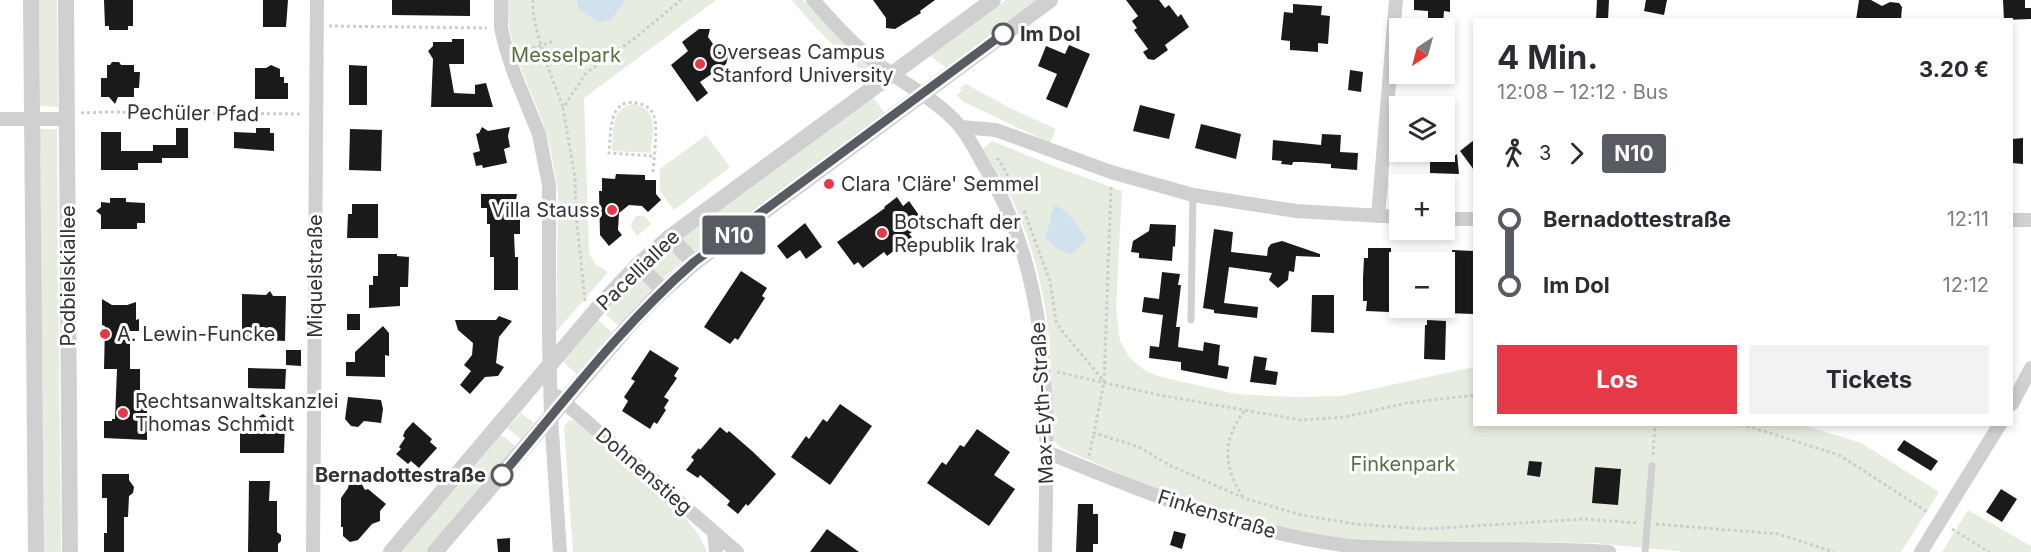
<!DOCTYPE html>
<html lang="de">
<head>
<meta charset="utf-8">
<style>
  :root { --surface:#fff; --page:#f2f2f3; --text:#2b2b33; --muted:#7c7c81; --accent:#e63946 }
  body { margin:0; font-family:Inter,sans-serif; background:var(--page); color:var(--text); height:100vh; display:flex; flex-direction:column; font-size:22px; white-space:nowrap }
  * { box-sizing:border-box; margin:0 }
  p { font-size:20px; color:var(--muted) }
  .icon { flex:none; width:33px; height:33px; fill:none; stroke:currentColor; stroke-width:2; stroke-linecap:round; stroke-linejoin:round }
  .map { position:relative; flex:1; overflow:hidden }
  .side { position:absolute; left:1473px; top:18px; width:540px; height:408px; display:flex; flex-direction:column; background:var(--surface); border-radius:0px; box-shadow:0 3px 9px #0003 }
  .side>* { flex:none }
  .badge { padding:0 12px; border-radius:4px; font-size:21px; line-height:39px }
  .needle { width:39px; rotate:216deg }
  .fabs { position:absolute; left:1389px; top:18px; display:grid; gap:12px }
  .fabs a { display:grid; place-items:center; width:66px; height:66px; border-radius:0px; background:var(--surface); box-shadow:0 3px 9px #0003; font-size:30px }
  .map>.badge { position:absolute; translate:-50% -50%; box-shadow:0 0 0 3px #fff }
  .legs { display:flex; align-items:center; gap:9px; height:66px; padding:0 24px; font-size:20px }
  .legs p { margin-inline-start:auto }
  .headline { display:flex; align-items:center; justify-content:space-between; height:102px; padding:0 24px }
  h1 { font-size:33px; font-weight:700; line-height:45px }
  .action { display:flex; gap:12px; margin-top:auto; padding:12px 24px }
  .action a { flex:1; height:69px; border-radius:0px; background:var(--accent); color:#fff; font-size:24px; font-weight:700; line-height:69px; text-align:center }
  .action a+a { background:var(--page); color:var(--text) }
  ul { padding:0 24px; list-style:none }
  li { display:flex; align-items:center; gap:21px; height:66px; font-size:22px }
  li i { display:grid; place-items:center; width:9px; height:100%; margin:0 8px; background:currentColor }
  li i::after { content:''; width:15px; height:15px; margin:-8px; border:4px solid; border-radius:50%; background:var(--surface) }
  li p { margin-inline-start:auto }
  li:first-child i { background:linear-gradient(#0000 50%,currentColor 0) }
  li:last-child i { background:linear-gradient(currentColor 50%,#0000 0) }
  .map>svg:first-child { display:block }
  .green { fill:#e6ecdf }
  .water { fill:#cfe2ee }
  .building { fill:#1a1a1a }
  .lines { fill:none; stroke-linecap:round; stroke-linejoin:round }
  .path { stroke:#cdcdcd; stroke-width:3; stroke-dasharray:3 3; stroke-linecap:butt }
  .service { stroke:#d0d0d0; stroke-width:7 }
  .minor { stroke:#d0d0d0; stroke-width:14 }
  .tertiary { stroke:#d0d0d0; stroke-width:16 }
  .line-1-casing { stroke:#fff; stroke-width:14 }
  .line-1 { stroke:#595b62; stroke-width:9 }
  .stop-1-dot { fill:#fff; stroke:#595b62; stroke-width:3 }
  .poi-dot { fill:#e63946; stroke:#fff; stroke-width:2 }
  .labels { text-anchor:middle; stroke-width:6; stroke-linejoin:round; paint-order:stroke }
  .stop-label { font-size:20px; font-weight:bold; fill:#333; stroke:#fff; text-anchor:start }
  .poi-label { font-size:20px; fill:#333; stroke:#fff; text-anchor:start }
  .park-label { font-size:20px; fill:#56703f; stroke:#fff }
  .street-label { font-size:20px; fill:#333; stroke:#fff }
</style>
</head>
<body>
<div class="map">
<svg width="2031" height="552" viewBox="0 0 2031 552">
  <rect width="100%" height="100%" fill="#fff"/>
  <g class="green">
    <polygon points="39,0 57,0 58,107 40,106"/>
    <path d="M508,0H576L578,8L612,19L626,0H716L584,98L589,253L595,264L608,272L556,332L558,195C555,171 551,146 543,123C529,83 505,44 508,0Z"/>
    <path d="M792,0H803L836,35L869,66L862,71C836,50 813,25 792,0Z"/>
    <polygon points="1006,0 1039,0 947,68 930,56"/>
    <polygon points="966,84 1010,108 1056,129 1050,143 964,102 957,95 962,91 960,88"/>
    <polygon points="873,97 885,113 694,254 679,239"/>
    <path d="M634,104C660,111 652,131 651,153L612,151C614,132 610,107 634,104Z"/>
    <polygon points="40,129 57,129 61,552 44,552"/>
    <polygon points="706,135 730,167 674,210 660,191 660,169"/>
    <path d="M992,141L1051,165L1122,191L1116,310L1120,341L1130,358L1143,369L1157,376L1236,394L1293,397L1340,396L1474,367V424L1803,425L1861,443L1939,492L1901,552H1686L1593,543L1516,542L1388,544L1301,533L1216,511L1157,490L1061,448C1058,445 1053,441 1052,438C1049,429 1052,415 1052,406C1052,380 1051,354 1048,328C1040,265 1021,202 982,150Z"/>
    <polygon points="636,216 644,216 651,224 637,236 632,229 631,224"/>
    <polygon points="670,248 683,261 662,279 650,266"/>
    <polygon points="638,277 651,290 618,325 604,313"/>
    <polygon points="598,320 612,332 577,374 563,362"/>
    <polygon points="521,413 534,423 521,439 507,428"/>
    <polygon points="569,420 575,421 684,516 699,535 707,552 573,552 564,427"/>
    <polygon points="501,435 516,446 426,552 402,552"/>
    <polygon points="1968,510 2031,546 2031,552 1942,552"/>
  </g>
  <g class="water">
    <polygon points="576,0 626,0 612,19 599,23 578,8"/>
    <path d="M1056,204L1072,217L1087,239L1071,254L1056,249L1045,237C1051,226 1049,214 1056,204Z"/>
  </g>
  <g class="building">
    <polygon points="104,0 133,0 133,26 128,26 128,30 109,30 109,26 105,26"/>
    <polygon points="263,0 288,0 286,27 263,27"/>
    <polygon points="392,0 470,0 470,16 392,15"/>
    <polygon points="873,0 935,0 920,11 921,13 895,29 886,28 886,18"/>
    <polygon points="1126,0 1159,0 1165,8 1169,5 1178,17 1181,14 1189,27 1165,45 1168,50 1154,60 1148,59 1143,52 1148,49 1134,30 1137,28 1132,21 1138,16"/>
    <polygon points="1414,0 1450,0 1450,12 1444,11 1443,25 1428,25 1428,11 1414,10"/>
    <polygon points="1597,0 1609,0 1608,20 1596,20"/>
    <polygon points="1646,0 1667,0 1664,15 1644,11"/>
    <polygon points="1859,0 1871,0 1882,6 1890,2 1899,3 1902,7 1901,20 1856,20"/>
    <polygon points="2003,0 2025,0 2025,8 2031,8 2031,19 2004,20"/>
    <polygon points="1293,4 1322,6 1321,15 1330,16 1328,44 1318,43 1318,52 1290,50 1290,41 1281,40 1284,12 1293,13"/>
    <polygon points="699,29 710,29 708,37 719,52 729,53 726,64 700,82 708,93 697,102 671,65 688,51 682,42"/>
    <polygon points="452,39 464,39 464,64 449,64 454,93 475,94 475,85 486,83 493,107 431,107 433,59 428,51 433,46 433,42 452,42"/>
    <polygon points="1069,45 1090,54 1067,108 1046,99 1057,74 1038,66 1046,46 1065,54"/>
    <polygon points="112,62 119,62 121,65 134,65 134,72 140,72 139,88 134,88 134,97 118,97 115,104 109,97 101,97 101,78 107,78 107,65 110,65"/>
    <polygon points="271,65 280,69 280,77 284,77 284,83 288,83 288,99 255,99 255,68 266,68"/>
    <polygon points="349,65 367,66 367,105 349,105"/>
    <polygon points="1350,70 1363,72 1361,92 1348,90"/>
    <polygon points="1140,105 1175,114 1169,139 1133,131"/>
    <polygon points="1201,124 1241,134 1236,159 1195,148"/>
    <polygon points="482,127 488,131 510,127 508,136 510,147 504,149 507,163 483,168 482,165 476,166 473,153 480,151 476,134 479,133"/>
    <polygon points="176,128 188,128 188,158 162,158 162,163 138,163 138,170 101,170 101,132 121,132 121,151 153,151 153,145 176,145"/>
    <polygon points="256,128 270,128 270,133 274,133 274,151 234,148 234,132 256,133"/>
    <polygon points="350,129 382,130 381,171 349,170"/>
    <polygon points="1322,134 1341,135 1340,152 1358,153 1357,170 1331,168 1331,164 1302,162 1293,162 1292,165 1281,164 1282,161 1272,160 1273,140 1321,145"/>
    <polygon points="2023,138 2023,164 2012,163 2012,139"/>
    <polygon points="1474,140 1474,170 1460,151"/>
    <polygon points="1430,152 1450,152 1450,159 1457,154 1459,174 1430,173"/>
    <polygon points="616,174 645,175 645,180 656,180 656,194 661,200 648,212 642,206 629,205 619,213 618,230 622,235 609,246 600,235 599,191 602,191 602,178 615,179"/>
    <polygon points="481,194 517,194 516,200 520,200 520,234 514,234 515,257 518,257 518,290 494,290 494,257 490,257 490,224 487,224 487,208 481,208"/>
    <polygon points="897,197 903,206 909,201 921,218 915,222 919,227 909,234 912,237 887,256 884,252 863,268 858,262 854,265 837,242 885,208 884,207"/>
    <polygon points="110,198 126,198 126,202 145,203 145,223 137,223 137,229 101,229 101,215 96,211 101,207 101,202 110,203"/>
    <polygon points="352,204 378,204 378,238 347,238 348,214 352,214"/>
    <polygon points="805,223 822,247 806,259 800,250 787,259 777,246"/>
    <polygon points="1150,224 1176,225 1175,247 1173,246 1172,261 1139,258 1139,253 1131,252 1133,241 1149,231"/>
    <polygon points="1214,229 1233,232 1231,252 1267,256 1268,248 1271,244 1282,241 1320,254 1320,257 1296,256 1294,272 1289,271 1288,280 1278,288 1269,280 1272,273 1229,267 1224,303 1258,307 1257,318 1214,313 1214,310 1203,308"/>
    <polygon points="1368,248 1391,248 1391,259 1394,259 1394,281 1393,302 1390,301 1389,312 1366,311 1367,301 1363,301 1363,278 1364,258 1368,258"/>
    <polygon points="1452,250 1474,251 1473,314 1446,313 1447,260 1452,260"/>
    <polygon points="378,254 397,254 397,256 409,257 408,287 400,287 400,306 369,308 369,285 373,285 373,276 378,276"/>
    <polygon points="741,271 767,288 762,296 765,298 738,340 735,338 730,344 704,327"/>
    <polygon points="1162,272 1180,274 1178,285 1181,285 1176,327 1180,327 1178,347 1203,351 1204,342 1220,345 1218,365 1229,367 1227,379 1181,370 1181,362 1149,358 1150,346 1159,347 1163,315 1142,312 1144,297 1159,299"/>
    <polygon points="270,291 273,296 286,296 285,341 242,339 242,294 266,295"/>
    <polygon points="1312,295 1334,295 1334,333 1311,332"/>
    <polygon points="102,299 112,305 127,305 136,302 136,320 139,319 139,331 130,331 130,369 140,369 140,407 147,407 147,440 104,438 104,421 112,421 112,419 115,419 117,369 104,369 105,326 102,325"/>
    <rect x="347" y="314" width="13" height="16"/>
    <polygon points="499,316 512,321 499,337 496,363 504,367 498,376 485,377 470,394 460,385 471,371 464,365 472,355 473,343 458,330 455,320 496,320"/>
    <polygon points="1427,320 1446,321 1445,360 1424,359 1425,325 1427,325"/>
    <polygon points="383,326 389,333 389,356 385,355 385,377 346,376 346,362 355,362 355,352"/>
    <polygon points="286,350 301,350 301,366 286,365"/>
    <polygon points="650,350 679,368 674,376 677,378 664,397 669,400 664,408 666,410 657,424 654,422 650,429 622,411 628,401 624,397 635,381 631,379"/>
    <polygon points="1254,356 1267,358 1265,370 1278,372 1276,385 1250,382"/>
    <polygon points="248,368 286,369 285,389 248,388"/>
    <polygon points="348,397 381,400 383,409 381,423 364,421 358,427 351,426 345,419"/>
    <polygon points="840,404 872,426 830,485 791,457 806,436 809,439 823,419 827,422"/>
    <polygon points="263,414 270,420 270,424 285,424 284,453 240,453 240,418 257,418"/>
    <polygon points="413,422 432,439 430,442 437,448 419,468 411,461 408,464 396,454 401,449 399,447 405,438 403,436 405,431"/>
    <polygon points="720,427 727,433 729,431 752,451 776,474 748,506 746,504 738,514 727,505 730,501 700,475 698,478 686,470 694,460 691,457 699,448 700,450"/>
    <polygon points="977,429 1010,452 994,475 1015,489 989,526 927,483 942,462 946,465 960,445 964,447"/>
    <polygon points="1904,440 1938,461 1931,471 1897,450"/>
    <polygon points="1529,461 1542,462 1540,477 1527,475"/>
    <polygon points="1595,467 1621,469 1618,505 1592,503"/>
    <polygon points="102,474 129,474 129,480 134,487 133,493 129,496 128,517 124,517 124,552 104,552 104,533 107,533 107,498 102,498"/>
    <polygon points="355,478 359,479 365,490 368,489 386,504 380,511 380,521 372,524 358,540 350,542 343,536 343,527 341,527 341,498 348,488 350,479"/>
    <polygon points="249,481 270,481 269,501 277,501 277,532 281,535 281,541 278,544 278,552 248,552"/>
    <polygon points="2001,489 2017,499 2002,522 1986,512"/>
    <polygon points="1078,504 1093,504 1093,514 1098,514 1098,544 1093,544 1093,552 1076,552"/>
    <polygon points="827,529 859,552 810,552"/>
    <polygon points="1174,531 1186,534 1182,549 1170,545"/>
    <polygon points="510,538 510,552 498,552 497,539"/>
  </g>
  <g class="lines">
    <g class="path">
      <path d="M533,0C530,24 554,83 563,107"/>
      <polyline points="329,26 487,28"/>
      <polyline points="521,52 554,41"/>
      <polyline points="81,113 108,112 302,114"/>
      <polyline points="997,158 1002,165 1014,188"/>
      <path d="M653,172C654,160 658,125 654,116C651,108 644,104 636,103C608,98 611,134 609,153L654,156"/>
      <polyline points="1111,187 1104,382 1094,433 1139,447 1169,465 1244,498 1301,515 1354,524 1425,529 1584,519 1638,523"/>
      <polyline points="1024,211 1050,281 1056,321 1062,331 1103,380"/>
      <polyline points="585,301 576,214 575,178 563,108 586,73 635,38 681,0"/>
      <polyline points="1057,372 1159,395 1301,420 1344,417 1407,403 1474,395"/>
      <polyline points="1741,424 1839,455 1929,513"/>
      <polyline points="1653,455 1655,424"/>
      <polyline points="1089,456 1094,433"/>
      <path d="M1243,497C1223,466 1222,440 1245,410"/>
      <polyline points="1656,524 1778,534 1834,552"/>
      <polyline points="1952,529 1989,552"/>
    </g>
    <g class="service">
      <polyline points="1191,320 1193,195"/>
      <polyline points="1645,552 1652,466"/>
    </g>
    <g class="minor">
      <polyline points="501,0 501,28 505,45 514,73 539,134 549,185 549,337 551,417 560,552"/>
      <path d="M813,0C833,22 854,46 878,64C904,84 936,99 958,124C968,135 975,150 982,162C1056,280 1047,419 1045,552"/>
      <polyline points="0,119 67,119"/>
      <polyline points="961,127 996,130 1111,172 1193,195 1296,211 1400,217"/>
      <polyline points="1378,216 1396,0"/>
      <polyline points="1444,219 1474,219"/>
      <polyline points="2012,220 2031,220"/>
      <polyline points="557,396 737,552"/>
      <polyline points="2012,404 2031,368"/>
      <path d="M1047,452C1145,493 1244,533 1350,546C1436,552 1523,546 1609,552"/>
      <polyline points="714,533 716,552"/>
      <polyline points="313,552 317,0"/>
      <polyline points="1921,552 2000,424"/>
    </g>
    <g class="tertiary">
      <polyline points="31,0 36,552"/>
      <polyline points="66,0 70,552"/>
      <polyline points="670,237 694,263"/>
      <polyline points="638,265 663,290"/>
      <polyline points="391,552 603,302 638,265 670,237 993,0"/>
      <polyline points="435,552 631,323 655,298 694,263 1050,0"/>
    </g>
  </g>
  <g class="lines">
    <defs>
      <path id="line-1" d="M502,475C564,402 622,325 694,262L1003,34"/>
    </defs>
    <use href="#line-1" class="line-1-casing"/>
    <use href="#line-1" class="line-1"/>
  </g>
  <g class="stop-1-dot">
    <circle cx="1003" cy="34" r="10"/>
    <circle cx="502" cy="475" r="10"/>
  </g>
  <g class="poi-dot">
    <circle cx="700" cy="64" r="6"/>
    <circle cx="829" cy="184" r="6"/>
    <circle cx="612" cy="210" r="6"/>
    <circle cx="882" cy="233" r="6"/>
    <circle cx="105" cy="334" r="6"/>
    <circle cx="123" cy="413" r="6"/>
  </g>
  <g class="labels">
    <g class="stop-label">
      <text x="1020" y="41">Im Dol</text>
      <text x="486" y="482" text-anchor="end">Bernadottestraße</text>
    </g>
    <g class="poi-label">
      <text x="712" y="59">Overseas Campus<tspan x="712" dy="23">Stanford University</tspan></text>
      <text x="841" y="191">Clara 'Cläre' Semmel</text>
      <text x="600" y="217" text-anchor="end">Villa Stauss</text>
      <text x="894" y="229">Botschaft der<tspan x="894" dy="23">Republik Irak</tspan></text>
      <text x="117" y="341">A. Lewin-Funcke</text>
      <text x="135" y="408">Rechtsanwaltskanzlei<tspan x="135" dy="23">Thomas Schmidt</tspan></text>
    </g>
    <g class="park-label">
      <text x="566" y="62">Messelpark</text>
      <text x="1403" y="471">Finkenpark</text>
    </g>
    <g class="street-label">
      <text transform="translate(193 113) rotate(1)" y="7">Pechüler Pfad</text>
      <text transform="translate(638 270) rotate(-44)" y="7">Pacelliallee</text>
      <text transform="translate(68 276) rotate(-90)" y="7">Podbielskiallee</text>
      <text transform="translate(315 276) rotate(-90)" y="7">Miquelstraße</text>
      <text transform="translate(1042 403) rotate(-93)" y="7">Max-Eyth-Straße</text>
      <text transform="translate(644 471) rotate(41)" y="7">Dohnenstieg</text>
      <text transform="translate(1217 514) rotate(17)" y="7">Finkenstraße</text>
    </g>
  </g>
</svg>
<div class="fabs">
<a><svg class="needle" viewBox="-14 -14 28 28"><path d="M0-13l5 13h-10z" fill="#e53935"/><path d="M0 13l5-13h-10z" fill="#7c7c81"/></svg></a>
<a><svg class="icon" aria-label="layers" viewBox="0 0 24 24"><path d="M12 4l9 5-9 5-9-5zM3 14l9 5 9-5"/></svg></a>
<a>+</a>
<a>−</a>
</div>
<b class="badge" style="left:734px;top:235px;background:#595b62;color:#fff">N10</b>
<section class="side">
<div class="headline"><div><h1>4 Min.</h1><p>12:08 – 12:12 · Bus</p></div><b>3.20 €</b></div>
<div class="legs"><svg class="icon" aria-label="walk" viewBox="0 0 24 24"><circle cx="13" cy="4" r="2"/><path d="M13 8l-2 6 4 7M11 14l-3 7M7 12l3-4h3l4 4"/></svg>3<svg class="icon" aria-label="forward" viewBox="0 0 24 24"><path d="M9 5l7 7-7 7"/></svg><b class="badge" style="background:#595b62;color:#fff">N10</b></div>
<ul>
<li><i style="color:#595b62"></i><b>Bernadottestraße</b><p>12:11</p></li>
<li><i style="color:#595b62"></i><b>Im Dol</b><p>12:12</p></li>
</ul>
<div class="action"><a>Los</a><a>Tickets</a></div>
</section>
</div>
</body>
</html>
